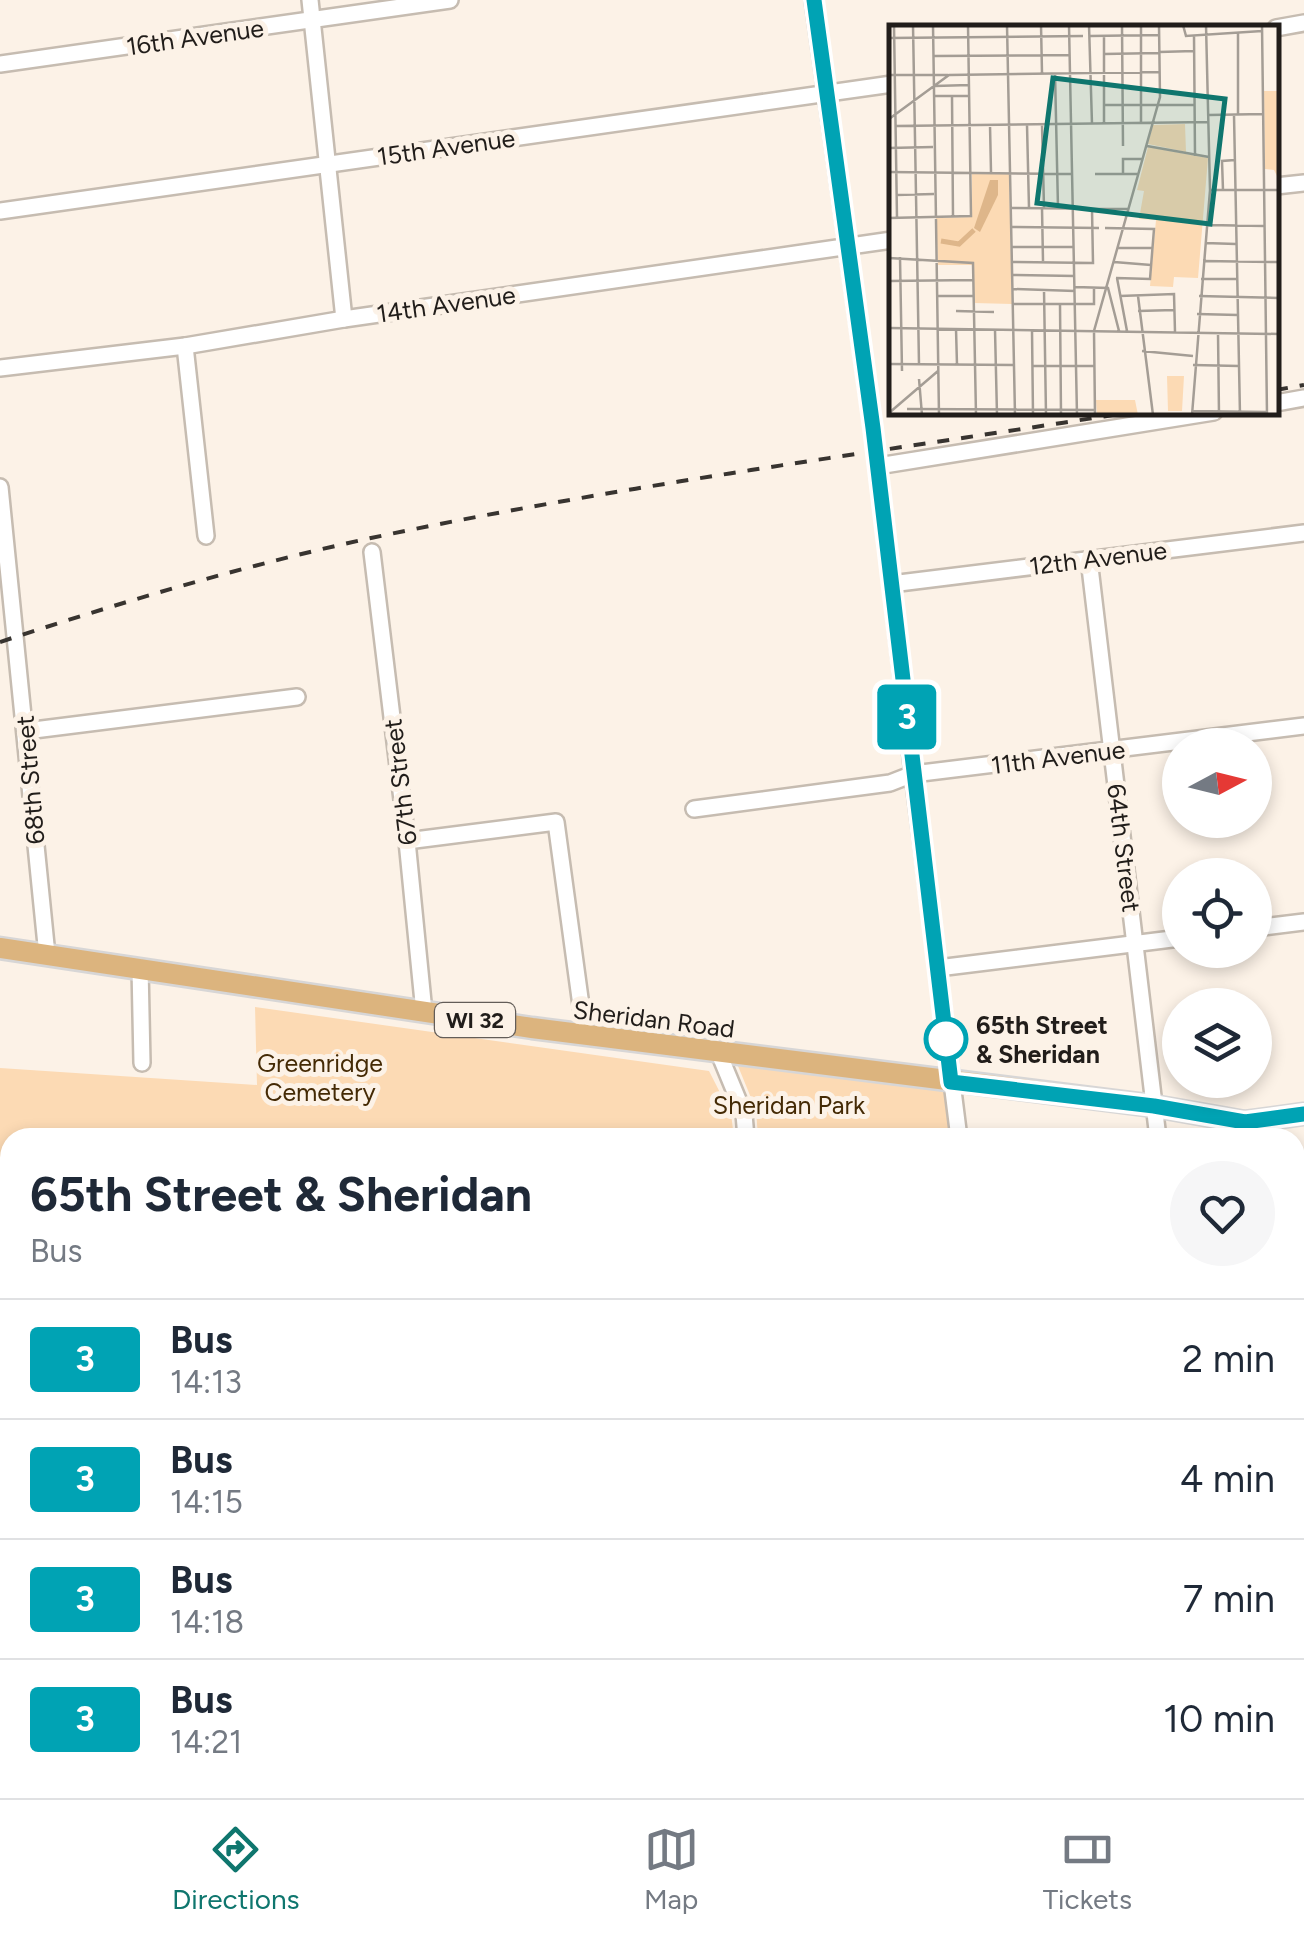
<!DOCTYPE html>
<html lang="en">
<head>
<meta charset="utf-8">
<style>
  :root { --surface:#fff; --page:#f6f6f7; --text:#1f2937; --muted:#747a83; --line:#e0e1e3; --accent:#0f766e }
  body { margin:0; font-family:Figtree,sans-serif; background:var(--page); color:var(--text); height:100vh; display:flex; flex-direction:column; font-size:38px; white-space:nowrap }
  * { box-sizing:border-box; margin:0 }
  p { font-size:32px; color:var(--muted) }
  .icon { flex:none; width:55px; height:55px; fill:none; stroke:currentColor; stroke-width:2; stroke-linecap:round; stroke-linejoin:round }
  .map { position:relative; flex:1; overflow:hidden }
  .sheet { position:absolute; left:0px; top:1128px; width:1305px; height:672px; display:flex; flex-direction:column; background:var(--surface); border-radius:30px 30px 0 0; box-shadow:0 5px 15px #0003 }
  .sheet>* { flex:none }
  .badge { padding:0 20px; border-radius:8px; font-size:35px; line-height:65px }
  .needle { width:65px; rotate:83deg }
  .buttons { position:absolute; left:1162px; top:728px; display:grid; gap:20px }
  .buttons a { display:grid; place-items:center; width:110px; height:110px; border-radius:50%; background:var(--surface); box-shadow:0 5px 15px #0003; font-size:50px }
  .map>.badge { position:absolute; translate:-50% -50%; box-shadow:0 0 0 5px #fff }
  .round { display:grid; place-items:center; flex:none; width:105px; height:105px; border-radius:52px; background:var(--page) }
  .summary { display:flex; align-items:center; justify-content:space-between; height:170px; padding:0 30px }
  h1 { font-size:48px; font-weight:700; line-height:75px }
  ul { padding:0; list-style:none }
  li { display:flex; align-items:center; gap:30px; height:120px; padding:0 30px; border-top:2px solid var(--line) }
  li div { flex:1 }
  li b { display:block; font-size:38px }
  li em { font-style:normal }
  li .badge { min-width:110px; font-weight:700; text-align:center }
  .tab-bar { display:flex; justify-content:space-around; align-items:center; height:140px; border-top:2px solid var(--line); background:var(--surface); font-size:28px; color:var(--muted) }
  .tab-bar a { display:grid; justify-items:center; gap:5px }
  .tab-bar .current { color:var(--accent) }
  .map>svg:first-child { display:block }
  .green { fill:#fcdab4 }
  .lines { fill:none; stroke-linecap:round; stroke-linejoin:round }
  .minor-casing { stroke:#c6bcb1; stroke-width:20 }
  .major-casing { stroke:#d7d6d6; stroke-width:25 }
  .minor { stroke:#fff; stroke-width:15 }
  .major { stroke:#dcb47e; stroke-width:20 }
  .rail { stroke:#383430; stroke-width:4; stroke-dasharray:12 12; stroke-linecap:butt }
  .line-casing { stroke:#fff; stroke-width:22 }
  .line { stroke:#00a3b4; stroke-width:15 }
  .stop-dot { fill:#fff; stroke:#00a3b4; stroke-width:5 }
  .labels { text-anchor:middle; stroke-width:10; stroke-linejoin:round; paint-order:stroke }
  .shield { fill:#fcf2e7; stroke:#635d58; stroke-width:2.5 }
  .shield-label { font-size:22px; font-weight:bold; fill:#211d1a }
  .street-label { font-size:25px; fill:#211d1a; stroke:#fcf2e7 }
  .stop-label { font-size:25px; font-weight:bold; fill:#211d1a; stroke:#fcf2e7; text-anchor:start }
  .park-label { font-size:25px; fill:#442a05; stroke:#fcf2e7 }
  .inset-river { fill:none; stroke:#deb68a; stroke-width:5 }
  .inset-road { fill:none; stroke:#a49d95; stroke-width:2.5 }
  .view { fill:#0f766e; fill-opacity:0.15; stroke:#0f766e; stroke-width:5 }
  .inset-edge { fill:none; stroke:#211d1a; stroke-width:5 }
</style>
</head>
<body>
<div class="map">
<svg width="1304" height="1798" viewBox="0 0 1304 1798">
  <rect width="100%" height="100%" fill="#fcf2e7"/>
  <g class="green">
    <polygon points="255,1007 709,1071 731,1114 734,1137 10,1138 10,1754 0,1754 0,1068 257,1085"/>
    <polygon points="738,1066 947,1090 954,1137 758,1137 756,1110"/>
  </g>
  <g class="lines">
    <defs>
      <g id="minor">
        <polyline points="310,0 344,319"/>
        <polyline points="813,0 878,466 913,774 959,1138"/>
        <polyline points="1276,28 1304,23"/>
        <polyline points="0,64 450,0"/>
        <polyline points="1276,186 1304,183"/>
        <polyline points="0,211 892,84"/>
        <polyline points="185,346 206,536"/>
        <polyline points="0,368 185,346 344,319 892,240"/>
        <polyline points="1276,403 1304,398"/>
        <polyline points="878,466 1214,412"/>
        <polyline points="0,487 47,955"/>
        <polyline points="372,552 407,841 424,1012"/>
        <polyline points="1089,559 1158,1138"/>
        <polyline points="891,584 1304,533"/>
        <polyline points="26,731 297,697"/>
        <polyline points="694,809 890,783 913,774 1304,726"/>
        <polyline points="407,841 556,822 585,1035"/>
        <polyline points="1255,928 1304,922"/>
        <polyline points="140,967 142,1063"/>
        <polyline points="938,968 1180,938"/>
        <polyline points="718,1051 744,1114 746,1138"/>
        <polyline points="1295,1482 1304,1480"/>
        <polyline points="1295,1628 1304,1626"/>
        <polyline points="0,1768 10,1768"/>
        <polyline points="172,1790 173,1798"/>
        <polyline points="357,1790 358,1798"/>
        <polyline points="1138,1790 1139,1798"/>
      </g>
      <polyline id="major" points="0,948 532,1028 1154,1106 1245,1122 1304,1114"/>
    </defs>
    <use href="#minor" class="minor-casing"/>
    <use href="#major" class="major-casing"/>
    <use href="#minor" class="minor"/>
    <use href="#major" class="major"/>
    <g class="rail">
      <polyline points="1276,390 1304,385"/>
      <path d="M0,642C122,602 246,565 371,538C623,485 878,452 1132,412"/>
    </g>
  </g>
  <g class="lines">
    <defs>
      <polyline id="line" points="814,0 873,428 951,1082 1154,1106 1245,1122 1304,1114"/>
    </defs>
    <use href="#line" class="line-casing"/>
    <use href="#line" class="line"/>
  </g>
  <circle class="stop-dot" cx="946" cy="1039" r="20"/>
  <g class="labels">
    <rect class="shield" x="435" y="1003" width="80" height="34" rx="8"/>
    <g class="shield-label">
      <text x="475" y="1028">WI 32</text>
    </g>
    <g class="street-label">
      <text transform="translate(195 37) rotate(-8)" y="9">16th Avenue</text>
      <text transform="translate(446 147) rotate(-8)" y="9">15th Avenue</text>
      <text transform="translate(446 304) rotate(-8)" y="9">14th Avenue</text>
      <text transform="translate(1098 558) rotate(-7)" y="9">12th Avenue</text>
      <text transform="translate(1058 757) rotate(-7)" y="9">11th Avenue</text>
      <text transform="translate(30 780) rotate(-95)" y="9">68th Street</text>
      <text transform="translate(400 782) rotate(-97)" y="9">67th Street</text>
      <text transform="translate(1124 848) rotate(83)" y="9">64th Street</text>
      <text transform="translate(654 1019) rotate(7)" y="9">Sheridan Road</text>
    </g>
    <g class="stop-label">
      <text x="976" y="1034">65th Street<tspan x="976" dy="29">&amp; Sheridan</tspan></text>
    </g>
    <g class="park-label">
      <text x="320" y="1072">Greenridge<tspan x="320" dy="29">Cemetery</tspan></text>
      <text x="789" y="1114">Sheridan Park</text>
    </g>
  </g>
  <g transform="translate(889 25)">
    <rect width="390" height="390" fill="#fcf2e7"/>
    <path d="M375,66H390V155L385,145L376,144ZM296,99L297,127L259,119L264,100ZM259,122L319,133L309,253L285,252L284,262L261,261L267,195L250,194L255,166L248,165ZM83,148H120L123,279L85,278V240H49L47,193L83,192ZM278,351H295L293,386H279ZM207,375H246L249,390H208Z" fill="#fcdab4"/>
    <path d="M101,155H109V170L91,207L85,203Z" fill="#deb68a"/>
    <path class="inset-river" d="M52,216L70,219L85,205"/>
    <path class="inset-road" d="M5,0L8,193M24,0L30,339M44,0L50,390M118,0L126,390M152,0L153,48M180,0L188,390M200,0L203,99M233,0L234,121M252,0V99M294,0L297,11L373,6M373,0L378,390M349,7V90M305,10L306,131M201,11L270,10M215,11V99M0,13L194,11M270,27L305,26M215,29L270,28M45,31L180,30M166,48L169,183M0,50H59M46,61L80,60M44,71H81M63,71L64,192M215,80H306M320,90L374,89M345,90L351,390M0,94L60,50L271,47M101,100L102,147M138,100L140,183M153,100L155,183M6,101L320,97M258,121L320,132M0,123L44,122M0,147L183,149M206,149H249M234,149V134H253M321,165H390M334,165L333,136L346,135M7,170L45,169M121,183L240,184M153,183L154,236M0,193L82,191L79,0M318,200L376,201M122,202L210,203M216,203L265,204L261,254L227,253M316,218L347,219M122,222H185M229,223H264M11,232L13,346M0,233L84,238L87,390M314,236L390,237M123,237L204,238L203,184M225,237L262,240M124,250L186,251M228,253L238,306M312,254H348M0,256L84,255M186,262L219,263L230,306M124,264L186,266M155,265L157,390M48,271H85M231,271L285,269L286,307M249,271L264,390M310,271L390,273M124,279H205V262M171,279L172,390M67,286L105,287M249,286L285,285M308,289L349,290M0,303L390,309M67,304L68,340M106,305L108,390M143,305L144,390M329,308L330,390M253,326L304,331M0,339L125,340M304,340L350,341M144,341H205M30,354L33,390M18,384L206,385M303,386L378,387M0,388L49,346M206,390L205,306L271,72L270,0M303,390L321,165L317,0"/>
    <path class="view" d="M164,53L336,74L321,199L148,178Z"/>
    <rect width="390" height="390" class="inset-edge"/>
  </g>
</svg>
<div class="buttons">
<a><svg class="needle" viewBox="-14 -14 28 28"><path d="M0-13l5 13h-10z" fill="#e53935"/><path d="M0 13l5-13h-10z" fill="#747a83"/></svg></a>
<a><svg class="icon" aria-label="locate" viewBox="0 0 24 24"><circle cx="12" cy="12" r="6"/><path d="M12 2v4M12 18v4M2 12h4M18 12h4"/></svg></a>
<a><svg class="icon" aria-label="layers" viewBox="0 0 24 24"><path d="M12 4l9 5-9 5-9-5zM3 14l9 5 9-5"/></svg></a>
</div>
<b class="badge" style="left:907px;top:717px;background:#00a3b4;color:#fff">3</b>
<section class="sheet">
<div class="summary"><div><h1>65th Street &amp; Sheridan</h1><p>Bus</p></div><a class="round"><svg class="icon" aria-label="heart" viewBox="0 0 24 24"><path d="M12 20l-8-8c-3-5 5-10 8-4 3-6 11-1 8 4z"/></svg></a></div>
<ul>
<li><span class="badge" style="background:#00a3b4;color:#fff">3</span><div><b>Bus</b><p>14:13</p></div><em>2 min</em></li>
<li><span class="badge" style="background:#00a3b4;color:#fff">3</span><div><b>Bus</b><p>14:15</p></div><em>4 min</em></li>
<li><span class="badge" style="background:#00a3b4;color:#fff">3</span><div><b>Bus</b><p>14:18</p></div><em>7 min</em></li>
<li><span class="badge" style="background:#00a3b4;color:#fff">3</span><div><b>Bus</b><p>14:21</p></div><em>10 min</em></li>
</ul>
</section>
</div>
<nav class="tab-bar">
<a class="current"><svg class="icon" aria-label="directions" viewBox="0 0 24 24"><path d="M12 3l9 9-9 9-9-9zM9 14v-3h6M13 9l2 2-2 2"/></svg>Directions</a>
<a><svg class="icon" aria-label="map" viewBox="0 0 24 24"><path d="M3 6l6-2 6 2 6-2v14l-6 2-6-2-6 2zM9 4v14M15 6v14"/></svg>Map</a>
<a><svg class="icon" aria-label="tickets" viewBox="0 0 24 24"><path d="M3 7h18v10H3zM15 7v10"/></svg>Tickets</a>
</nav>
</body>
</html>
